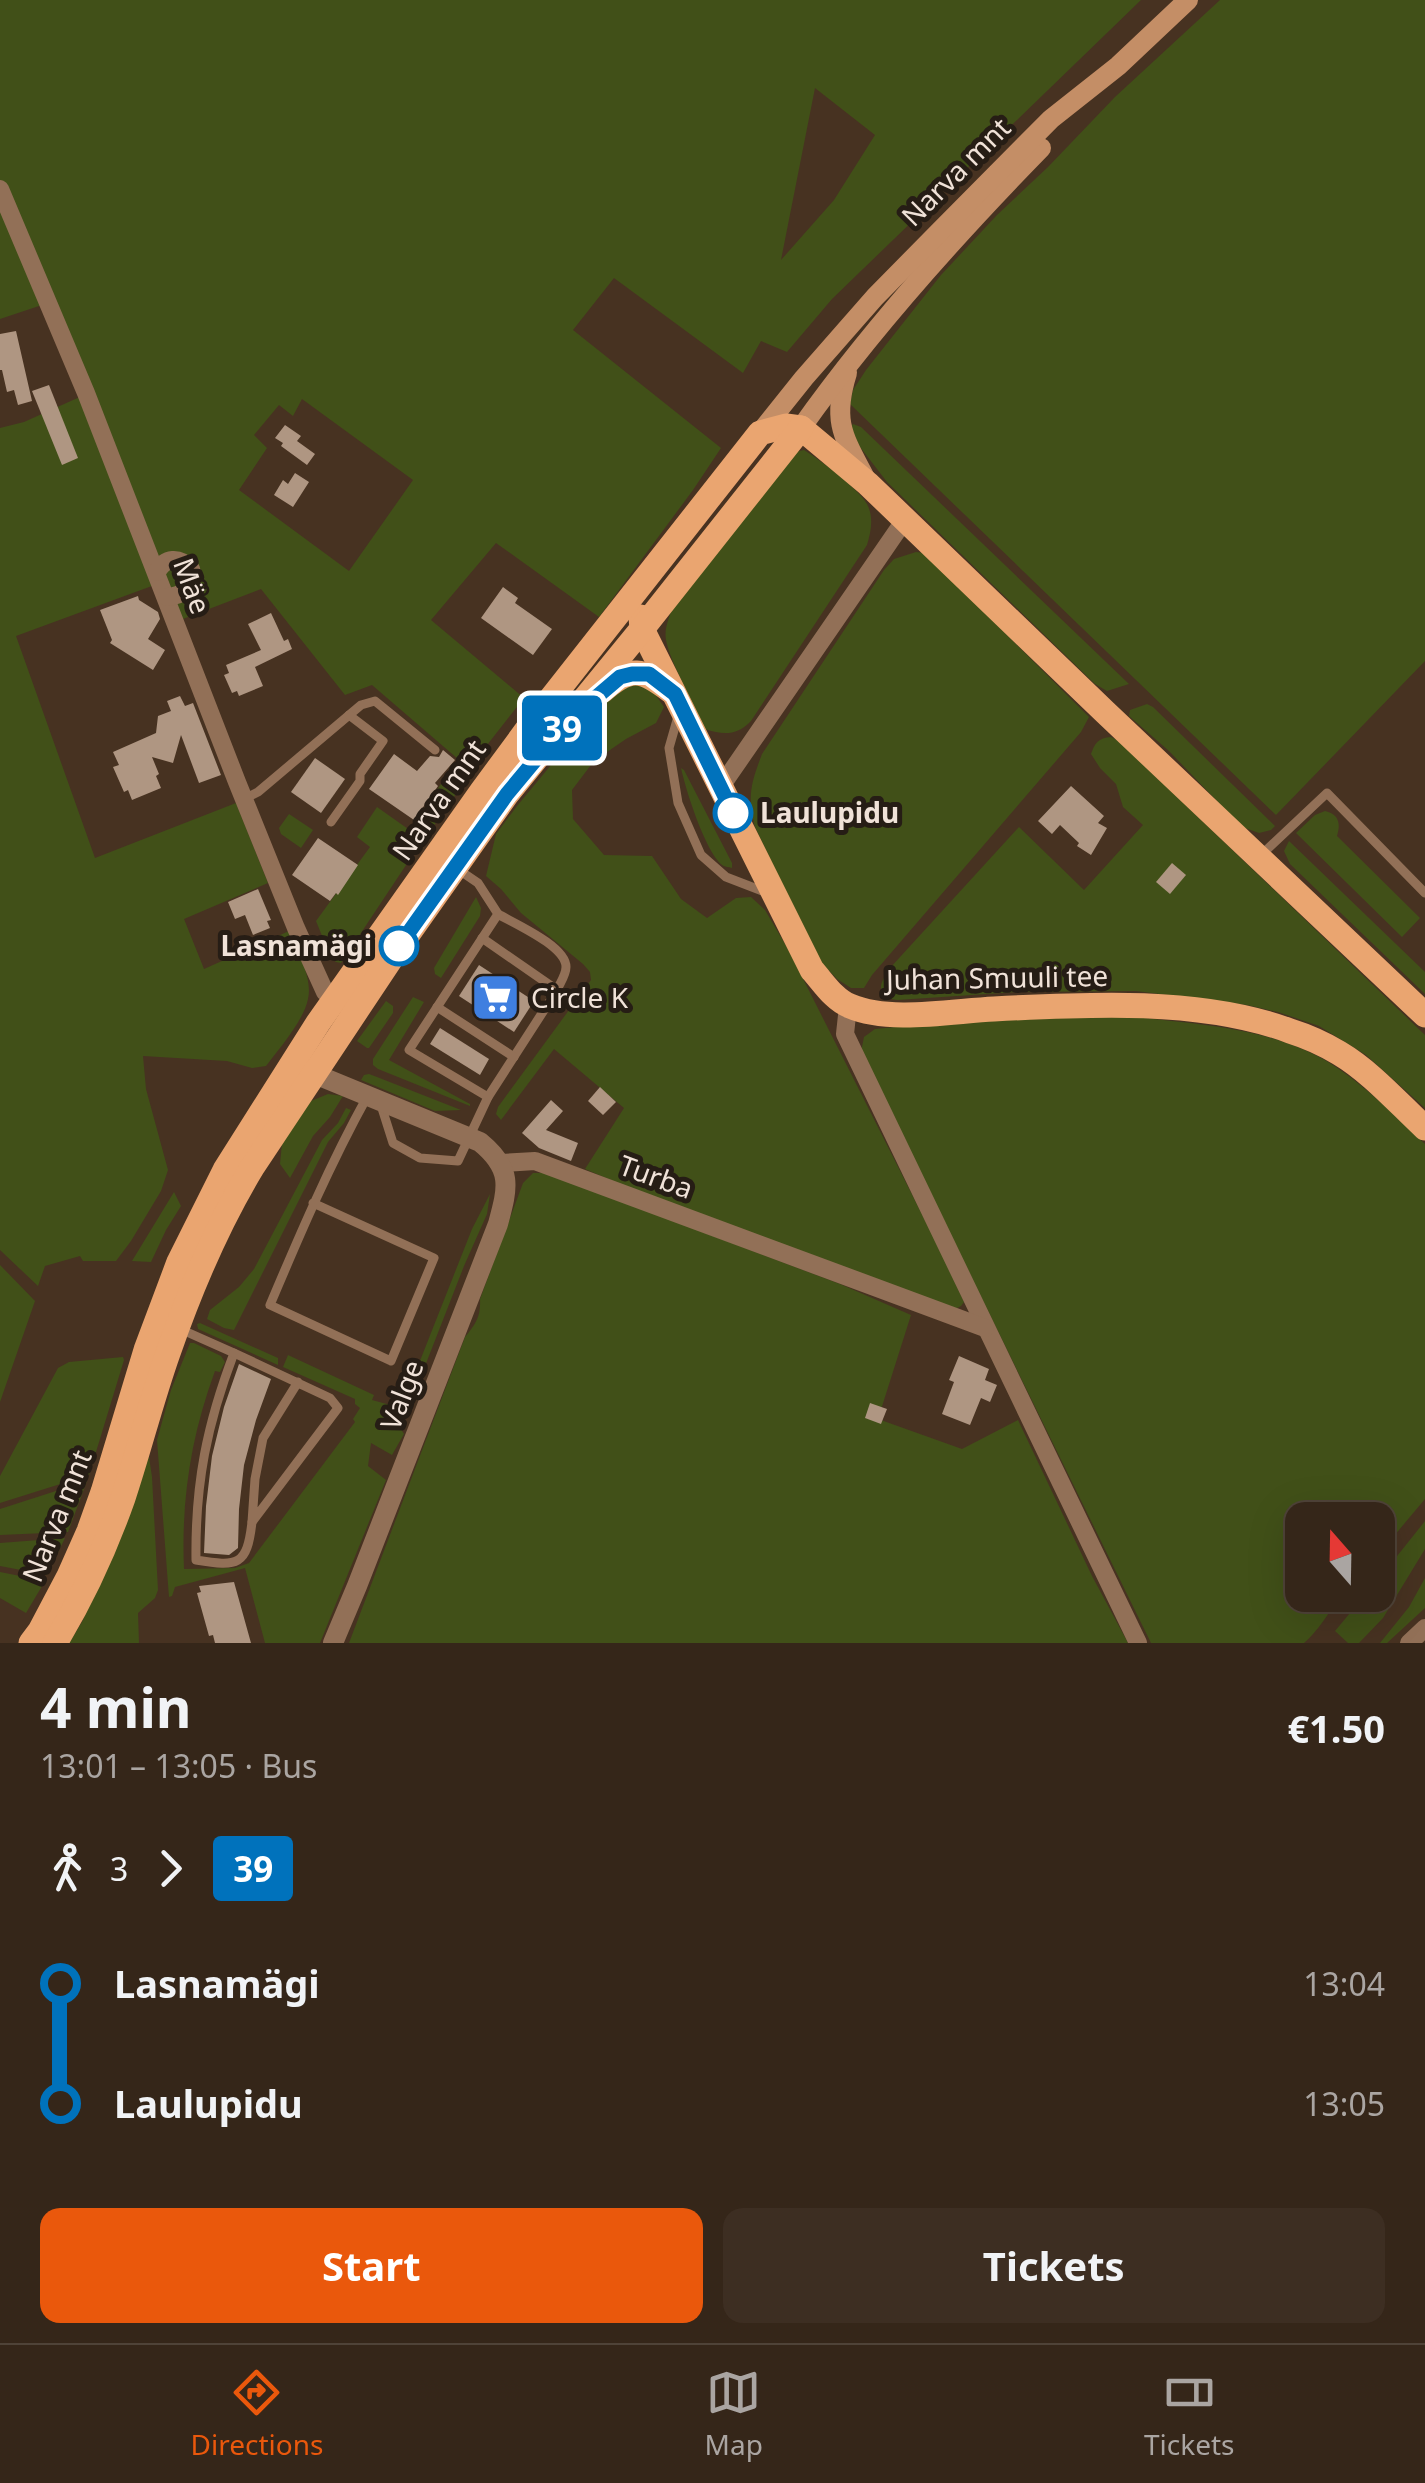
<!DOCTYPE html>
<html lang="en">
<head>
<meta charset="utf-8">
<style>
  :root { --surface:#352619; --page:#3d2e22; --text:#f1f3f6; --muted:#aaa5a2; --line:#4f4338; --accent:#ea580c }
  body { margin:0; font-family:"Noto Sans",sans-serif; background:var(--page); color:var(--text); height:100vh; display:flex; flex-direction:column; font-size:38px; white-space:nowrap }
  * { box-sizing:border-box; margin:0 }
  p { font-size:32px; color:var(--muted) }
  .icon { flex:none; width:55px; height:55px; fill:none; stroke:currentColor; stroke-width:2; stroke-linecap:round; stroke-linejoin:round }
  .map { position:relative; height:1643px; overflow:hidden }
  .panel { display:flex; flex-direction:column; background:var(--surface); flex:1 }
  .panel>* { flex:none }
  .badge { padding:0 20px; border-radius:8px; font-size:35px; line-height:65px }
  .needle { width:65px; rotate:340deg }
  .buttons { position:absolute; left:1285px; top:1502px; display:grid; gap:20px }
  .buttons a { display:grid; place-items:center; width:110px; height:110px; border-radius:20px; background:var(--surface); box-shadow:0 10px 40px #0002,0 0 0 2px var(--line); font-size:50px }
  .map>.badge { position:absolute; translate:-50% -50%; box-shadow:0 0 0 5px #fff }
  .legs { display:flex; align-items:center; gap:15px; height:110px; padding:0 40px; font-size:32px }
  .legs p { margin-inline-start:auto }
  .summary { display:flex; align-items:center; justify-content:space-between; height:170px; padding:0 40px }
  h1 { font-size:55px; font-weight:700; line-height:75px }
  .button { display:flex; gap:20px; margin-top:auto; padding:20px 40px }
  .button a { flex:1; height:115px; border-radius:20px; background:var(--accent); color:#fff; font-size:40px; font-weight:700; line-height:115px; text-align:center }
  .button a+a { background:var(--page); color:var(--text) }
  ul { padding:0 40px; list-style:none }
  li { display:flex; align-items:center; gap:35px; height:120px; font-size:38px }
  li i { display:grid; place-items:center; width:15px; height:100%; margin:0 12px; background:currentColor }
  li i::after { content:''; width:25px; height:25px; margin:-12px; border:8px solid; border-radius:50%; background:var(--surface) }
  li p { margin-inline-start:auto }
  li:first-child i { background:linear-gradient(#0000 50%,currentColor 0) }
  li:last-child i { background:linear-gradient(currentColor 50%,#0000 0) }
  .dock { display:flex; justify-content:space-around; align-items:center; height:140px; border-top:2px solid var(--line); background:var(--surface); font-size:28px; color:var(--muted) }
  .dock a { display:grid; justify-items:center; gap:5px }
  .dock .on { color:var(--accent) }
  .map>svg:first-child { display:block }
  .green { fill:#415018; fill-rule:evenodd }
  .building { fill:#af9682 }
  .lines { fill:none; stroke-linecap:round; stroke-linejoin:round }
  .service { stroke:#927057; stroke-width:9 }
  .minor { stroke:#927057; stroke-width:18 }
  .tertiary { stroke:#927057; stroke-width:20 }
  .secondary { stroke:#c48e66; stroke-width:20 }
  .primary { stroke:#eaa570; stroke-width:25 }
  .line-1-casing { stroke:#fff; stroke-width:22 }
  .line-1 { stroke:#0072bc; stroke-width:15 }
  .stop-1-dot { fill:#fff; stroke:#0072bc; stroke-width:5 }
  .labels { text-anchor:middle; stroke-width:10; stroke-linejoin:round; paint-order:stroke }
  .street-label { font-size:28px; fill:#f0e2d8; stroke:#261d15 }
  .stop-label { font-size:28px; font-weight:bold; fill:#f0e2d8; stroke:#261d15; text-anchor:start }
  .poi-label { font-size:28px; fill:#f0e2d8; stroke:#261d15; text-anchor:start }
</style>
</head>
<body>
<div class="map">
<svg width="1425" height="1643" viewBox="0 0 1425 1643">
  <rect width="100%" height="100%" fill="#473221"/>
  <g class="green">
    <path d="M0,0H1141L832,299L787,352L761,341L743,373L614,278L573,330L721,448L693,490L599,617L496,543L431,620L524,698L469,768L458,791L430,831H420L413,825L458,759L372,685L345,695L261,589L175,622L160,583L16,636L95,858L236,803L268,883L184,919L204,969L289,931C297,950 313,978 308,999C304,1020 279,1049 266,1066L252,1068L227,1061L143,1056L146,1089L168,1170L161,1191L131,1241L116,1261H83L80,1256L45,1266L38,1286L0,1250V428L24,422L82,396L42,305L0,319ZM815,88L875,135L834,200L781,260ZM302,399L413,480L349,571L239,490L267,448L254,435L279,405L293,416Z"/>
    <polygon points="1220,0 1425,0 1425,661 1276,815 850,404 853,390 866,370 941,275 997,215 1048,167 1115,97"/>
    <polygon points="853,424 861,427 1129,684 1107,691 1095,684 887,482 860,447 850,428"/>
    <path d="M804,450C819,459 859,489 867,504C874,517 871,532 867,545L751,721C737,736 723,735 705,729C695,706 670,662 666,640C664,628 669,619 672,608L795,452Z"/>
    <path d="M916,552L925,553L1089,717L1081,732L872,975L864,988H851L837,979L817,958L755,827C747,796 751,783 762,754L884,570L894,559Z"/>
    <polygon points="634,684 653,691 664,707 656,723 626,739 594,761 572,790 573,819 604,855 652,856 681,899 707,918 736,898 751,897 765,910 788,949 939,1248 964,1302 961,1306 951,1311 665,1203 585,1169 624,1108 554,1049 501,1120 496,1114 498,1107 591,980 590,972 583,964 521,913 501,889 486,876 496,834 517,806 595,712 620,690"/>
    <polygon points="1147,704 1153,707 1275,826 1271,830 1259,833 1242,827 1169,751 1129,716 1130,710"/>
    <path d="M1111,737L1119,741L1425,1035V1108L1366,1055L1319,1026L1278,1012L1247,1005L1136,991L1017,992L897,1000L885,998C876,987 884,978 890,968L1019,827L1084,890L1143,825L1123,807L1116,784L1100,768L1091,754C1095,743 1098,738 1111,737Z"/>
    <path d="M681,768L684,770L732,863V868C724,866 723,867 718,861C703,843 686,791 681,768Z"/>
    <polygon points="377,807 418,836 420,844 341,963 336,962 331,958 316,921 370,847 357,837"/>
    <path d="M1325,811C1339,814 1341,824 1337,836L1420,918L1402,937L1296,833L1315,815Z"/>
    <polygon points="289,814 313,830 301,848 281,834 279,828"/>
    <polygon points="1289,841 1425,972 1425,994 1290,864 1284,851"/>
    <polygon points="476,897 481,908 480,916 441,978 435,974 434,968"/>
    <polygon points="413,997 424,1002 389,1060 470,1104 470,1106 378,1069 373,1065 373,1059"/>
    <polygon points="386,1001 393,1006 393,1013 369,1048 367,1048 357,1041"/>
    <path d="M1125,1016C1188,1023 1267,1027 1323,1059C1361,1081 1393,1114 1425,1144V1499L1378,1555V1520H1302V1595H1343C1330,1609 1318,1632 1304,1643H1151L861,1052L864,1037L875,1029L977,1019Z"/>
    <polygon points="369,1074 377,1077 461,1110 435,1111 361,1080 364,1075"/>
    <polygon points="328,1094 343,1096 330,1117 313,1136 290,1178 280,1164 282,1143 311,1101"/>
    <polygon points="346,1108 351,1110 344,1123 328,1142 234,1330 224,1328 207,1319 210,1310 239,1287 254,1269 322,1140 338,1123"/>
    <path d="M533,1173H543L583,1187L840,1284L911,1315L878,1419L962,1449L1018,1420L1092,1576L1128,1643H349L465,1337C476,1324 481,1316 480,1299L523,1183Z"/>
    <polygon points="174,1192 181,1206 166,1230 151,1262 132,1261"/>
    <path d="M490,1194L487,1214L464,1266L402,1425L399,1426L404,1434L392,1455L371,1443L368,1466L386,1480L320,1643H265L245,1568L175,1587L172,1596L169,1597L157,1440L171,1390L190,1343H194L221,1356L225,1362L220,1372L215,1371C191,1436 181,1500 184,1569L235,1568L249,1563L355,1422L353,1419L360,1408L355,1404V1399L283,1367L288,1355L374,1395L372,1400L394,1406L399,1414L472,1229Z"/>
    <polygon points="0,1265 35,1301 0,1402"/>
    <polygon points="200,1323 278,1358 278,1365 198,1329 197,1324"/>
    <polygon points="123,1357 124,1360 89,1475 0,1503 0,1476 58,1368 69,1362"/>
    <polygon points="148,1450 152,1477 158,1590 155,1598 138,1613 139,1643 69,1643 82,1622 131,1501"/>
    <polygon points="87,1481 68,1532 0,1535 0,1509"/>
    <polygon points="1425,1521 1425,1549 1383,1618 1359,1643 1348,1643 1335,1631 1365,1595 1378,1595 1378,1580"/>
    <polygon points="65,1538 47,1575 0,1566 0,1543"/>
    <polygon points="0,1572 45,1581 26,1613 0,1598"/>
    <polygon points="1425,1578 1425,1608 1387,1643 1380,1643 1409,1607"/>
  </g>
  <g class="building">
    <polygon points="16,331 32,401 18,405 14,390 7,392 2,370 0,370 0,334"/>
    <polygon points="49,385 78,458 62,465 32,391"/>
    <polygon points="285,425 301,436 297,441 315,454 307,465 281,446 283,443 275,438"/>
    <polygon points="295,473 309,482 293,507 274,495 283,480 288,484"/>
    <polygon points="503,587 518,598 515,603 552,629 533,655 481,618"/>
    <polygon points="138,596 139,600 158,612 160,619 148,639 165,650 153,670 110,643 112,640 100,610"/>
    <polygon points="271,613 284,641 288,639 292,649 255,667 263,686 239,696 237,691 232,693 224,675 229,673 226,665 261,650 248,624"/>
    <polygon points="180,696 185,706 193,703 221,775 199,783 181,735 173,763 152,757 159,774 156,776 161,788 132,800 128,790 124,792 113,767 119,765 113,752 156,733 158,716 171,711 167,701"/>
    <polygon points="443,750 455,760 435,783 438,786 414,820 369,789 394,754 417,771 430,756 439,757"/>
    <polygon points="315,758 345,779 321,813 291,792"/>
    <polygon points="1071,786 1104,816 1098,823 1107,828 1091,855 1077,846 1079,843 1060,825 1052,834 1038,821"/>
    <polygon points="318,838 358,865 338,895 336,893 330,901 292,875"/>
    <polygon points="1172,863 1186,875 1170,894 1156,882"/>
    <polygon points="258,889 271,920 267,921 270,928 253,935 245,915 235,919 228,902"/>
    <polygon points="479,965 534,1001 514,1032 459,996"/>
    <polygon points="440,1028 489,1059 480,1075 430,1044"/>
    <polygon points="600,1087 616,1102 603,1115 588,1101"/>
    <polygon points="551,1100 563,1111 546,1130 578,1143 571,1161 539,1148 522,1133"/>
    <polygon points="959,1356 989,1369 985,1380 997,1385 990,1402 981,1398 970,1425 942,1414 954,1382 949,1380"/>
    <polygon points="239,1364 271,1379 256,1420 244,1465 239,1509 238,1548 229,1555 204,1553 206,1506 212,1456 224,1407"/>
    <polygon points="870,1403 887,1409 881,1424 865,1418"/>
    <polygon points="234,1582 251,1643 215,1643 213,1635 209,1636 197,1593 201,1592 199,1586"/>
  </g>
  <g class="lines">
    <g class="service">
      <polyline points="679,713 669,748 678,803 701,855 726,877 765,892"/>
      <polyline points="244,799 258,792 361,705 375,701 435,750"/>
      <polyline points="331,822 360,781 360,774 383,741 349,715"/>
      <polyline points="1260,856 1327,793 1425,893"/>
      <path d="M498,914C515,924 566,946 566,967C566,975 560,983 557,990"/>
      <polyline points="482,938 557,990 488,1097"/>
      <polyline points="437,1007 514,1057"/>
      <polyline points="380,1102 393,1143 420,1158 458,1161 488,1097 409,1050 498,914 478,883 456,868"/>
      <path d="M313,1203L434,1258L391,1361L270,1305C300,1234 330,1164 367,1097"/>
      <path d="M180,1329L234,1353C207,1424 195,1483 196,1560C238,1567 247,1566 252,1522"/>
      <polyline points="234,1353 330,1398 338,1408 252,1522 255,1479 263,1438 298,1382"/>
    </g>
    <g class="minor">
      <polyline points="0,189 86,393 237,782 296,928 325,992 345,1005"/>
      <path d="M157,572C165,557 179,556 191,569C196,586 182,596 167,597"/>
      <polyline points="720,788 906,518"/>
      <polyline points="848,1006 845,1034 1138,1643"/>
      <polyline points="502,1163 535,1161 985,1328"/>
      <polyline points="1409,1643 1425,1628"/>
    </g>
    <path class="tertiary" d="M300,1068L480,1142C513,1169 508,1187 498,1224L357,1586L333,1643"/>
    <g class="secondary">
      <path d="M847,373C832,421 843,436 865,478"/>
      <path d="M801,428C871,329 957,234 1041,148"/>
      <polyline points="760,433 804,378 875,297 939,232 1051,119 1118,66 1188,0"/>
    </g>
    <g class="primary">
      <path d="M641,617L642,629L812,970C823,982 834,1000 850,1006C889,1023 952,1011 994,1009C1087,1004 1202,998 1290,1031C1306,1036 1324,1044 1339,1053C1371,1072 1398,1103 1425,1128"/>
      <path d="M602,691C631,665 642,669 671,691"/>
      <polyline points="31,1643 40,1631 69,1576 89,1531 103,1492 146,1350 179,1262 225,1170 318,1023 482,791 535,719 760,433 786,426 801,428 868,484 1105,712 1425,1015"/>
      <path d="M55,1643C83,1597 105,1549 123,1498C139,1450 151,1401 168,1353C191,1287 217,1225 253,1166L396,951L507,794L642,629L801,428"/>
    </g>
  </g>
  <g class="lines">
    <defs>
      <polyline id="line-1" points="399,946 507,794 566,723 620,677 632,674 649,674 675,694 733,813"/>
    </defs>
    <use href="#line-1" class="line-1-casing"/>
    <use href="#line-1" class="line-1"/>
  </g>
  <defs>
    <symbol id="supermarket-square" viewBox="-11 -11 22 22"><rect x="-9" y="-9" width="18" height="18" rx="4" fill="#3f7fe0" stroke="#261d15"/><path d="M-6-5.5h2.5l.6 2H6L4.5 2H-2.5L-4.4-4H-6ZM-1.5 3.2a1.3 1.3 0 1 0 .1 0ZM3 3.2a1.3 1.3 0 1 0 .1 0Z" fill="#fff"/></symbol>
  </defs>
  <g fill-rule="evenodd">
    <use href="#supermarket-square" x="468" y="970" width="55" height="55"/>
  </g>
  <g class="stop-1-dot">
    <circle cx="733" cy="813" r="18"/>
    <circle cx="399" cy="946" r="18"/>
  </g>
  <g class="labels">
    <g class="street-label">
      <text transform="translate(956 172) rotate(-45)" y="10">Narva mnt</text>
      <text transform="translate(192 586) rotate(70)" y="10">Mäe</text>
      <text transform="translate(439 800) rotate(-55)" y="10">Narva mnt</text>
      <text transform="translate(997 978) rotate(-1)" y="10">Juhan Smuuli tee</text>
      <text transform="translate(656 1177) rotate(20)" y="10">Turba</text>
      <text transform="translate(402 1395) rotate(-69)" y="10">Valge</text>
      <text transform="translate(57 1516) rotate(-68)" y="10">Narva mnt</text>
    </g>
    <g class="stop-label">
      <text x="760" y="823">Laulupidu</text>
      <text x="372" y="956" text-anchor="end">Lasnamägi</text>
    </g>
    <g class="poi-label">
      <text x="531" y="1008">Circle K</text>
    </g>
  </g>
</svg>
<div class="buttons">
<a><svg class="needle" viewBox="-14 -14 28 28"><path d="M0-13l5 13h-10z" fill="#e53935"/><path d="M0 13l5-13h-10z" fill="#aaa5a2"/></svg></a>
</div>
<b class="badge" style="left:562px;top:728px;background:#0072bc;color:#fff">39</b>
</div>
<section class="panel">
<div class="summary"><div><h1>4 min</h1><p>13:01 – 13:05 · Bus</p></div><b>€1.50</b></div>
<div class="legs"><svg class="icon" aria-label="walk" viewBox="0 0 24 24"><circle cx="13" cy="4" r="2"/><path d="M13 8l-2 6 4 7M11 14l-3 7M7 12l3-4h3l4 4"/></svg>3<svg class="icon" aria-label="forward" viewBox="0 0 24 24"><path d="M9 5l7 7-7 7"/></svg><b class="badge" style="background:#0072bc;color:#fff">39</b></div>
<ul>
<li><i style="color:#0072bc"></i><b>Lasnamägi</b><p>13:04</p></li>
<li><i style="color:#0072bc"></i><b>Laulupidu</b><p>13:05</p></li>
</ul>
<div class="button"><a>Start</a><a>Tickets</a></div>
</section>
<nav class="dock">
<a class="on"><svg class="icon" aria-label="directions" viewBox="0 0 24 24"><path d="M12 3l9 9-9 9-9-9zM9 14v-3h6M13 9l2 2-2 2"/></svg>Directions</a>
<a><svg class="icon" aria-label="map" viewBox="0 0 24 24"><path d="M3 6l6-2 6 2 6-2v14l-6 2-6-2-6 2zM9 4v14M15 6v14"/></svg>Map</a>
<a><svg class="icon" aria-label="tickets" viewBox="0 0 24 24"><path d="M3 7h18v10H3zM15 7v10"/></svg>Tickets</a>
</nav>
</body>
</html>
